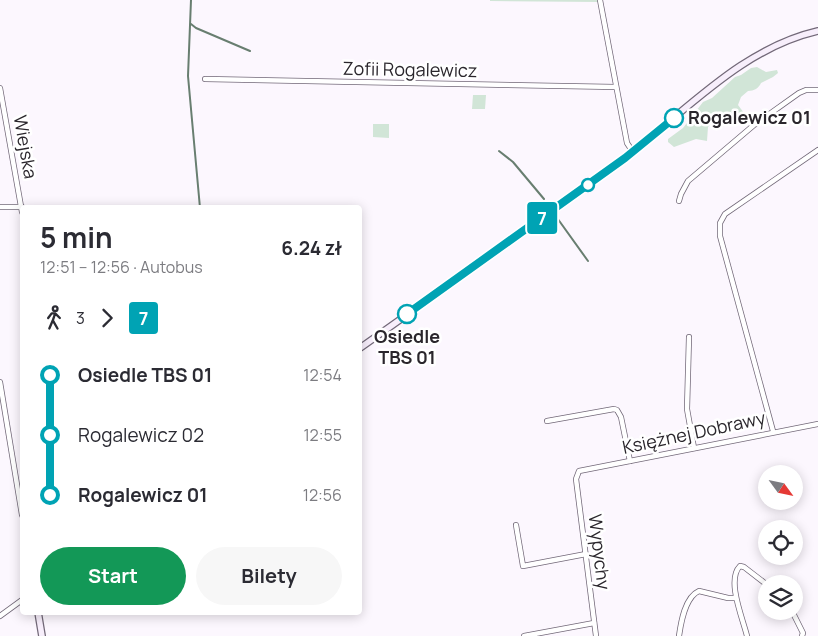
<!DOCTYPE html>
<html lang="pl">
<head>
<meta charset="utf-8">
<style>
  :root { --surface:#fff; --page:#f7f7f7; --text:#2b2b33; --muted:#7c7c81; --accent:#139857 }
  body { margin:0; font-family:Manrope,sans-serif; background:var(--page); color:var(--text); height:100vh; display:flex; flex-direction:column; font-size:19px; white-space:nowrap }
  * { box-sizing:border-box; margin:0 }
  p { font-size:16px; color:var(--muted) }
  .icon { flex:none; width:28px; height:28px; fill:none; stroke:currentColor; stroke-width:2; stroke-linecap:round; stroke-linejoin:round }
  .map { position:relative; flex:1; overflow:hidden }
  .side { position:absolute; left:20px; top:205px; width:342px; height:410px; display:flex; flex-direction:column; background:var(--surface); border-radius:5px; box-shadow:0 2px 12px #0003 }
  .side>* { flex:none }
  .badge { padding:0 10px; border-radius:4px; font-size:18px; line-height:32px }
  .needle { width:32px; rotate:123deg }
  .fabs { position:absolute; left:758px; top:465px; display:grid; gap:10px }
  .fabs a { display:grid; place-items:center; width:45px; height:45px; border-radius:50%; background:var(--surface); box-shadow:0 2px 12px #0003; font-size:25px }
  .map>.badge { position:absolute; translate:-50% -50%; box-shadow:0 0 0 2px #fff }
  .legs { display:flex; align-items:center; gap:8px; height:55px; padding:0 20px; font-size:16px }
  .legs p { margin-inline-start:auto }
  .overview { display:flex; align-items:center; justify-content:space-between; height:85px; padding:0 20px }
  h1 { font-size:28px; font-weight:700; line-height:38px }
  .button { display:flex; gap:10px; margin-top:auto; padding:10px 20px }
  .button a { flex:1; height:58px; border-radius:30px; background:var(--accent); color:#fff; font-size:20px; font-weight:700; line-height:58px; text-align:center }
  .button a+a { background:var(--page); color:var(--text) }
  ul { padding:0 20px; list-style:none }
  li { display:flex; align-items:center; gap:18px; height:60px; font-size:19px }
  li i { display:grid; place-items:center; width:8px; height:100%; margin:0 6px; background:currentColor }
  li i::after { content:''; width:12px; height:12px; margin:-6px; border:4px solid; border-radius:50%; background:var(--surface) }
  li p { margin-inline-start:auto }
  li:first-child i { background:linear-gradient(#0000 50%,currentColor 0) }
  li:last-child i { background:linear-gradient(currentColor 50%,#0000 0) }
  .map>svg:first-child { display:block }
  .green { fill:#d1e5d7 }
  .lines { fill:none; stroke-linecap:round; stroke-linejoin:round }
  .stream { stroke:#687e70; stroke-width:2 }
  .street-casing { stroke:#726878; stroke-width:6 }
  .secondary-casing { stroke:#726878; stroke-width:8 }
  .street { stroke:#fff; stroke-width:4.5 }
  .secondary { stroke:#f7eefb; stroke-width:5.5 }
  .line-1-casing { stroke:#fff; stroke-width:11 }
  .line-1 { stroke:#00a3b4; stroke-width:8 }
  .stop-1-dot { fill:#fff; stroke:#00a3b4; stroke-width:2.5 }
  .labels { text-anchor:middle; stroke-width:5; stroke-linejoin:round; paint-order:stroke }
  .street-label { font-size:18px; fill:#2a262c; stroke:#fff }
  .stop-label { font-size:18px; font-weight:bold; fill:#2a262c; stroke:#fff; text-anchor:start }
</style>
</head>
<body>
<div class="map">
<svg width="818" height="636" viewBox="0 0 818 636">
  <rect width="100%" height="100%" fill="#fcf7fe"/>
  <g class="green">
    <polygon points="490,0 600,0 599,2 490,1"/>
    <path d="M757,67L766,72L777,70L778,73L773,77L761,83C759,88 754,91 748,91L741,97L738,105L744,113V119L737,123L727,125L719,119H715L708,127L707,141L696,139L674,147L668,142V139L683,128L703,102L712,98L735,77L741,75L751,68Z"/>
    <polygon points="473,95 486,95 485,109 472,109"/>
    <polygon points="373,124 389,124 389,138 373,137"/>
  </g>
  <g class="lines">
    <g class="stream">
      <polyline points="191,0 188,76 200,208"/>
      <polyline points="191,24 196,28 250,51"/>
      <polyline points="499,151 513,162 544,199"/>
      <polyline points="555,215 588,261"/>
    </g>
    <defs>
      <g id="street">
        <polyline points="600,0 627,143 633,152"/>
        <polyline points="205,79 616,87"/>
        <polyline points="0,88 22,212"/>
        <polyline points="679,201 681,194 688,181 754,125 799,93 806,90 818,90"/>
        <polyline points="0,207 22,207"/>
        <polyline points="689,337 687,409 694,448"/>
        <polyline points="0,382 22,515"/>
        <polyline points="547,421 614,409 617,410 621,417 630,461"/>
        <polyline points="773,431 720,236 720,223 725,214 818,150"/>
        <polyline points="516,525 523,566 586,554"/>
        <polyline points="792,611 803,633 802,636"/>
        <polyline points="0,616 22,600"/>
        <polyline points="524,636 594,623"/>
        <polyline points="596,636 576,479 579,471 818,424"/>
        <path d="M679,636C681,622 685,597 699,591L728,598H735"/>
        <path d="M747,636C743,619 726,580 740,566L744,567L766,584"/>
      </g>
      <g id="secondary">
        <path d="M360,348C449,285 537,223 624,158C686,112 740,49 818,31"/>
        <polyline points="38,612 42,636"/>
      </g>
    </defs>
    <use href="#street" class="street-casing"/>
    <use href="#secondary" class="secondary-casing"/>
    <use href="#street" class="street"/>
    <use href="#secondary" class="secondary"/>
  </g>
  <g class="lines">
    <defs>
      <polyline id="line-1" points="407,314 625,158 674,118"/>
    </defs>
    <use href="#line-1" class="line-1-casing"/>
    <use href="#line-1" class="line-1"/>
  </g>
  <g class="stop-1-dot">
    <circle cx="674" cy="118" r="9"/>
    <circle cx="588" cy="185" r="6"/>
    <circle cx="407" cy="314" r="9"/>
  </g>
  <g class="labels">
    <g class="street-label">
      <text transform="translate(410 70) rotate(1)" y="6">Zofii Rogalewicz</text>
      <text transform="translate(25 147) rotate(80)" y="6">Wiejska</text>
      <text transform="translate(694 433) rotate(-12)" y="6">Księżnej Dobrawy</text>
      <text transform="translate(599 552) rotate(83)" y="6">Wypychy</text>
    </g>
    <g class="stop-label">
      <text x="688" y="124">Rogalewicz 01</text>
      <text x="407" y="343" text-anchor="middle">Osiedle<tspan x="407" dy="21">TBS 01</tspan></text>
    </g>
  </g>
</svg>
<div class="fabs">
<a><svg class="needle" viewBox="-14 -14 28 28"><path d="M0-13l5 13h-10z" fill="#e53935"/><path d="M0 13l5-13h-10z" fill="#7c7c81"/></svg></a>
<a><svg class="icon" aria-label="locate" viewBox="0 0 24 24"><circle cx="12" cy="12" r="6"/><path d="M12 2v4M12 18v4M2 12h4M18 12h4"/></svg></a>
<a><svg class="icon" aria-label="layers" viewBox="0 0 24 24"><path d="M12 4l9 5-9 5-9-5zM3 14l9 5 9-5"/></svg></a>
</div>
<b class="badge" style="left:542px;top:218px;background:#00a3b4;color:#fff">7</b>
<section class="side">
<div class="overview"><div><h1>5 min</h1><p>12:51 – 12:56 · Autobus</p></div><b>6.24 zł</b></div>
<div class="legs"><svg class="icon" aria-label="walk" viewBox="0 0 24 24"><circle cx="13" cy="4" r="2"/><path d="M13 8l-2 6 4 7M11 14l-3 7M7 12l3-4h3l4 4"/></svg>3<svg class="icon" aria-label="forward" viewBox="0 0 24 24"><path d="M9 5l7 7-7 7"/></svg><b class="badge" style="background:#00a3b4;color:#fff">7</b></div>
<ul>
<li><i style="color:#00a3b4"></i><b>Osiedle TBS 01</b><p>12:54</p></li>
<li><i style="color:#00a3b4"></i><span>Rogalewicz 02</span><p>12:55</p></li>
<li><i style="color:#00a3b4"></i><b>Rogalewicz 01</b><p>12:56</p></li>
</ul>
<div class="button"><a>Start</a><a>Bilety</a></div>
</section>
</div>
</body>
</html>
